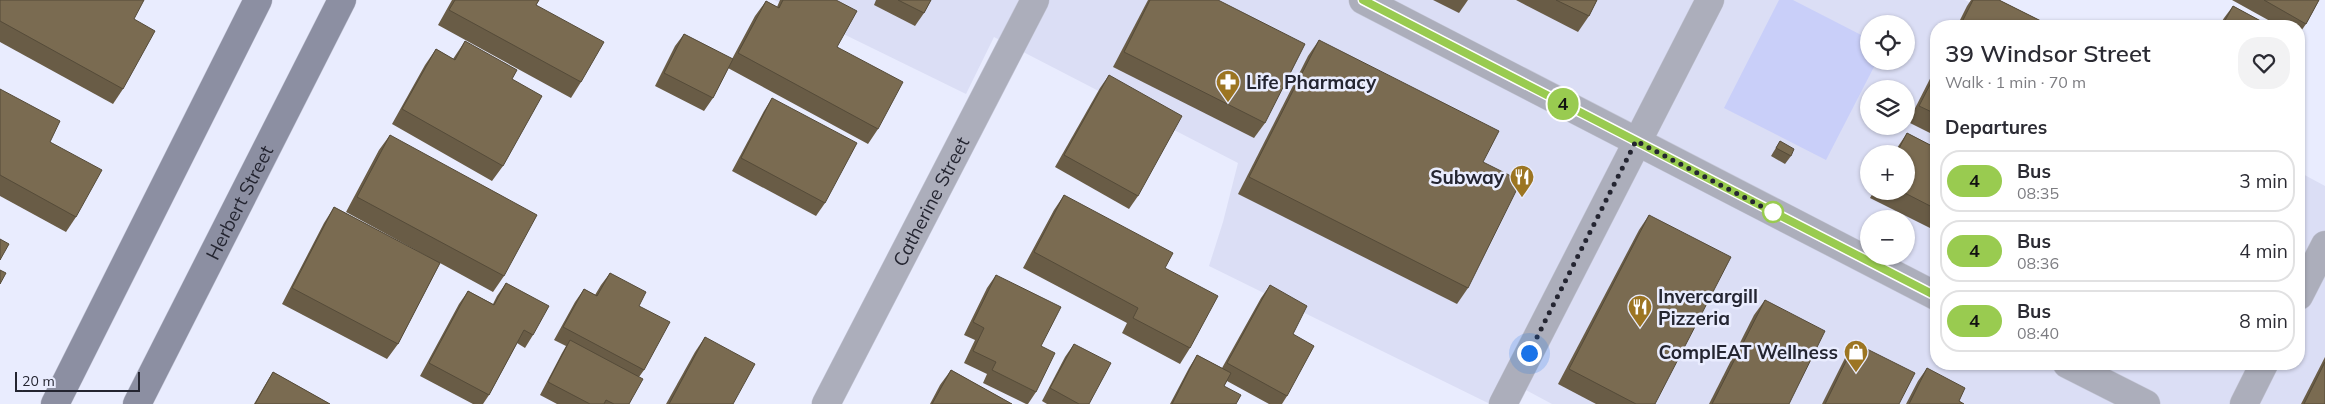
<!DOCTYPE html>
<html lang="en">
<head>
<meta charset="utf-8">
<style>
  :root { --surface:#fff; --page:#f2f2f3; --text:#2b2b33; --muted:#7c7c81; --line:#e1e1e2 }
  body { margin:0; font-family:Mulish,sans-serif; background:var(--page); color:var(--text); height:100vh; display:flex; flex-direction:column; font-size:19px; white-space:nowrap }
  * { box-sizing:border-box; margin:0 }
  p { font-size:16px; color:var(--muted) }
  .icon { flex:none; width:28px; height:28px; fill:none; stroke:currentColor; stroke-width:2; stroke-linecap:round; stroke-linejoin:round }
  .map { position:relative; flex:1; overflow:hidden }
  .details { position:absolute; left:1930px; top:20px; width:375px; height:350px; display:flex; flex-direction:column; background:var(--surface); border-radius:20px; box-shadow:0 1px 4px #0004 }
  .details>* { flex:none }
  .badge { padding:0 10px; border-radius:16px; font-size:18px; line-height:32px }
  .tools { position:absolute; left:1860px; top:15px; display:grid; gap:10px }
  .tools a { display:grid; place-items:center; width:55px; height:55px; border-radius:50%; background:var(--surface); box-shadow:0 1px 4px #0004; font-size:25px }
  .scale { position:absolute; left:15px; bottom:12px; width:125px; box-sizing:border-box; padding-left:5px; border:2px solid #242531; border-top:0; font-size:14px; line-height:18px; white-space:nowrap; color:#242531; -webkit-text-stroke:4px #e9ecfe; paint-order:stroke }
  .you { position:absolute; width:25px; height:25px; margin:-12px; border:4px solid #fff; border-radius:50%; background:#1a73e8; box-shadow:0 0 0 8px #1a73e833 }
  .map>.badge { position:absolute; translate:-50% -50%; box-shadow:0 0 0 2px #fff }
  h2 { padding:0 15px; font-size:19px; line-height:45px }
  .round { display:grid; place-items:center; flex:none; width:52px; height:52px; border-radius:20px; background:var(--page) }
  .headline { display:flex; align-items:center; justify-content:space-between; height:85px; padding:0 15px }
  h1 { font-size:24px; font-weight:600; line-height:38px }
  ul { padding:0; list-style:none }
  li { display:flex; align-items:center; gap:15px; height:62px; margin:0 10px 8px; padding:0 5px; border:2px solid var(--line); border-radius:20px }
  li div { flex:1 }
  li b { display:block; font-size:19px }
  li em { font-style:normal }
  li .badge { min-width:55px; font-weight:700; text-align:center }
  .map>svg:first-child { display:block }
  .built { fill:#dbdef5; fill-rule:evenodd }
  .green { fill:#c9cff9 }
  .lines { fill:none; stroke-linecap:round; stroke-linejoin:round }
  .street-casing { stroke:#c6c8d9; stroke-width:29 }
  .secondary-casing { stroke:#c6c8d9; stroke-width:29 }
  .street { stroke:#acaebb; stroke-width:28 }
  .secondary { stroke:#8c8fa2; stroke-width:28 }
  .wall { fill:#695c46 }
  .building { fill:#7a6b51; stroke:#554b39 }
  .line-casing { stroke:#fff; stroke-width:11 }
  .line { stroke:#99cb50; stroke-width:8 }
  .walk { stroke:#242531; stroke-width:5; stroke-dasharray:0 9 }
  .stop-dot { fill:#fff; stroke:#99cb50; stroke-width:2.5 }
  .labels { text-anchor:middle; stroke-width:5; stroke-linejoin:round; paint-order:stroke }
  .poi-label { font-size:19px; font-weight:bold; fill:#242531; stroke:#e9ecfe; text-anchor:start }
  .street-label { font-size:19px; fill:#242531; stroke:#e9ecfe }
</style>
</head>
<body>
<div class="map">
<svg width="2325" height="404" viewBox="0 0 2325 404">
  <rect width="100%" height="100%" fill="#e9ecfe"/>
  <path class="built" d="M774,0H1965L2016,26H1936V364H2299V172L2325,186V404H1552L1507,380L1490,404L1209,266L1223,222L1238,163L994,37L966,94ZM1869,24H1906V61H1869ZM1869,89H1906V126H1869ZM1869,154H1906V191H1869ZM1869,219H1906V256H1869Z"/>
  <polygon class="green" points="1779,0 1793,0 1869,39 1869,61 1877,61 1826,160 1724,108"/>
  <g class="lines">
    <defs>
      <g id="street">
        <polyline points="1363,0 1936,296"/>
        <polyline points="2299,296 2325,245"/>
        <polyline points="2067,364 2146,404"/>
        <path id="s1" d="M826,404L1035,0"/>
        <polyline points="1503,404 1710,0"/>
        <polyline points="2244,404 2264,364"/>
      </g>
      <g id="secondary">
        <polyline points="55,404 258,0"/>
        <path id="s2" d="M137,404L342,0"/>
      </g>
    </defs>
    <use href="#street" class="street-casing"/>
    <use href="#secondary" class="secondary-casing"/>
    <use href="#street" class="street"/>
    <use href="#secondary" class="secondary"/>
  </g>
  <g class="wall">
    <polygon points="0,0 134,19 123,89 113,104 0,42"/>
    <polygon points="452,0 539,0 536,5 581,82 571,98 438,25"/>
    <polygon points="780,0 836,0 837,47 878,129 868,144 728,68 713,98 704,111 655,86 675,46 684,34 732,59 755,16 766,1 777,7"/>
    <polygon points="876,0 931,0 924,13 915,26 874,5"/>
    <polygon points="1148,0 1218,0 1265,123 1254,138 1113,67"/>
    <polygon points="1433,0 1468,0 1459,13"/>
    <polygon points="1516,0 1597,0 1589,16 1578,32"/>
    <polygon points="1971,0 1999,0 2051,26 1957,26 1967,6"/>
    <polygon points="2232,0 2319,0 2306,24 2299,34 2299,26 2279,26"/>
    <polygon points="2233,6 2270,26 2219,26 2224,18"/>
    <polygon points="1319,40 1483,162 1468,288 1457,304 1238,194 1308,56"/>
    <polygon points="465,41 512,79 503,166 492,181 392,124 425,65 436,49 453,59"/>
    <polygon points="1936,67 1936,136 1908,122"/>
    <polygon points="1109,75 1138,196 1129,209 1055,167 1100,88"/>
    <polygon points="0,89 50,142 76,217 66,232 0,196"/>
    <polygon points="772,98 825,203 816,216 732,171 764,111"/>
    <polygon points="1907,133 1936,148 1936,231 1870,198 1874,191 1906,191 1906,154 1893,154"/>
    <polygon points="390,135 504,276 493,292 440,263 398,344 387,359 282,304 324,223 334,207 432,259 346,212 379,150"/>
    <polygon points="1780,141 1791,156 1785,164 1771,156"/>
    <polygon points="1064,195 1165,268 1190,348 1180,364 1122,333 1127,323 1023,268 1054,210"/>
    <polygon points="1649,215 1655,404 1596,404 1558,384 1639,230"/>
    <polygon points="610,273 639,306 644,370 639,377 629,404 557,404 540,395 562,353 566,346 554,340 575,302 584,289 595,295 601,285"/>
    <polygon points="996,275 1041,346 1036,392 1028,404 1026,404 983,383 987,374 964,363 975,340 964,335 987,288"/>
    <polygon points="506,283 533,335 525,348 517,343 489,395 483,404 473,404 420,376 459,304 468,291 493,304 497,296"/>
    <polygon points="1270,285 1287,396 1282,404 1269,404 1227,381 1224,386 1236,404 1170,404 1189,368 1197,355 1222,368 1261,298"/>
    <polygon points="1765,300 1789,404 1709,404 1754,315"/>
    <polygon points="705,337 733,404 666,404 695,352"/>
    <polygon points="1855,343 1899,404 1822,404 1845,358"/>
    <polygon points="1074,344 1089,404 1047,404 1042,401 1065,357"/>
    <polygon points="2325,357 2325,404 2301,404"/>
    <polygon points="1927,368 1959,401 1964,404 1906,404 1918,381"/>
    <polygon points="951,370 1012,404 930,404 940,385"/>
    <polygon points="273,372 330,404 254,404 265,385"/>
  </g>
  <g class="building">
    <polygon points="0,0 144,0 134,19 155,31 123,89 0,21"/>
    <polygon points="455,0 539,0 536,5 604,42 581,82 449,10"/>
    <polygon points="783,0 836,0 857,11 837,47 903,82 878,129 738,53 766,1 779,8"/>
    <polygon points="898,0 931,0 924,13"/>
    <polygon points="1150,0 1218,0 1305,44 1265,123 1124,52"/>
    <polygon points="1556,0 1597,0 1589,16"/>
    <polygon points="1973,0 1999,0 2051,26 1960,26"/>
    <polygon points="2264,0 2319,0 2306,24"/>
    <polygon points="2233,6 2270,26 2222,26"/>
    <polygon points="684,34 733,59 713,98 664,73"/>
    <polygon points="1319,40 1499,131 1483,162 1521,181 1468,288 1249,177"/>
    <polygon points="465,41 517,70 512,79 542,96 503,166 402,109 436,49 455,60"/>
    <polygon points="1936,73 1936,114 1919,106"/>
    <polygon points="1109,75 1182,116 1138,196 1064,155"/>
    <polygon points="0,89 60,121 50,142 102,170 76,217 0,175"/>
    <polygon points="772,98 857,143 825,203 741,158"/>
    <polygon points="1907,133 1936,148 1936,209 1901,191 1906,191 1906,154 1896,154"/>
    <polygon points="390,135 537,215 504,276 357,197"/>
    <polygon points="1780,141 1794,149 1791,156 1776,148"/>
    <polygon points="1064,195 1173,253 1165,268 1218,296 1190,348 1133,318 1138,308 1034,252"/>
    <polygon points="334,207 440,263 398,344 292,288"/>
    <polygon points="1649,215 1731,257 1655,404 1636,404 1569,369"/>
    <polygon points="0,239 9,244 0,260"/>
    <polygon points="0,270 6,273 0,284"/>
    <polygon points="610,273 646,292 639,306 670,322 644,370 563,327 584,289 597,296"/>
    <polygon points="996,275 1061,307 1041,346 1055,353 1036,392 992,370 996,362 973,351 984,328 973,322"/>
    <polygon points="506,283 549,306 533,335 524,330 489,395 429,363 468,291 494,305"/>
    <polygon points="1270,285 1307,306 1293,334 1314,346 1287,396 1227,363"/>
    <polygon points="1765,300 1825,331 1789,404 1712,404"/>
    <polygon points="705,337 755,364 733,404 669,404"/>
    <polygon points="570,340 643,379 629,404 614,404 606,400 604,404 590,404 548,382"/>
    <polygon points="1855,343 1915,373 1899,404 1825,404"/>
    <polygon points="1074,344 1111,363 1089,404 1079,404 1050,388"/>
    <polygon points="1197,355 1231,373 1224,386 1241,395 1236,404 1172,404"/>
    <polygon points="2325,362 2325,404 2304,404"/>
    <polygon points="1927,368 1965,388 1959,401 1964,404 1909,404"/>
    <polygon points="951,370 1012,404 932,404"/>
    <polygon points="273,372 330,404 255,404"/>
  </g>
  <g class="lines">
    <defs>
      <polyline id="line" points="1363,0 1936,296"/>
    </defs>
    <use href="#line" class="line-casing"/>
    <use href="#line" class="line"/>
    <polyline class="walk" points="1529,353 1636,141 1780,216 1773,212"/>
  </g>
  <defs>
    <symbol id="pharmacy-pin" viewBox="-11 -11 22 30"><path d="M0 17L-7.5 6A9.5 9.5 0 1 1 7.5 6Z" fill="#9c7522" stroke="#e9ecfe"/><path d="M-2-6h4v4h4v4h-4v4h-4v-4h-4v-4h4Z" fill="#fff"/></symbol>
    <symbol id="restaurant-pin" viewBox="-11 -11 22 30"><path d="M0 17L-7.5 6A9.5 9.5 0 1 1 7.5 6Z" fill="#9c7522" stroke="#e9ecfe"/><path d="M-5-6h1v4h1v-4h1v4h1v-4h1v5L-1.5 .5V6h-2V.5L-5-1ZM5-6V6H3V1.5H1.5Q1.5-4 5-6Z" fill="#fff"/></symbol>
    <symbol id="shop-pin" viewBox="-11 -11 22 30"><path d="M0 17L-7.5 6A9.5 9.5 0 1 1 7.5 6Z" fill="#9c7522" stroke="#e9ecfe"/><path d="M-5-2.5h2.3a2.7 3.5 0 0 1 5.4 0H5L5.5 6h-11ZM-1.5-2.5h3a1.5 2.3 0 0 0-3 0Z" fill="#fff"/></symbol>
  </defs>
  <g fill-rule="evenodd">
    <use href="#pharmacy-pin" x="1214" y="68" width="28" height="38"/>
    <use href="#restaurant-pin" x="1508" y="163" width="28" height="38"/>
    <use href="#restaurant-pin" x="1626" y="293" width="28" height="38"/>
    <use href="#shop-pin" x="1842" y="338" width="28" height="38"/>
  </g>
  <circle class="stop-dot" cx="1773" cy="212" r="10"/>
  <g class="labels">
    <g class="poi-label">
      <text x="1246" y="89">Life Pharmacy</text>
      <text x="1504" y="184" text-anchor="end">Subway</text>
      <text x="1658" y="303">Invercargill<tspan x="1658" dy="22">Pizzeria</tspan></text>
      <text x="1838" y="359" text-anchor="end">ComplEAT Wellness</text>
    </g>
    <g class="street-label">
      <text dy="7" stroke="none"><textPath href="#s2" startOffset="226">Herbert Street</textPath></text>
      <text dy="7" stroke="none"><textPath href="#s1" startOffset="228">Catherine Street</textPath></text>
    </g>
  </g>
</svg>
<div class="tools">
<a><svg class="icon" aria-label="locate" viewBox="0 0 24 24"><circle cx="12" cy="12" r="6"/><path d="M12 2v4M12 18v4M2 12h4M18 12h4"/></svg></a>
<a><svg class="icon" aria-label="layers" viewBox="0 0 24 24"><path d="M12 4l9 5-9 5-9-5zM3 14l9 5 9-5"/></svg></a>
<a>+</a>
<a>−</a>
</div>
<div class="scale">20 m</div>
<div class="you" style="left:1529px;top:353px"></div>
<b class="badge" style="left:1563px;top:104px;background:#99cb50;color:#111">4</b>
<section class="details">
<div class="headline"><div><h1>39 Windsor Street</h1><p>Walk · 1 min · 70 m</p></div><a class="round"><svg class="icon" aria-label="heart" viewBox="0 0 24 24"><path d="M12 20l-8-8c-3-5 5-10 8-4 3-6 11-1 8 4z"/></svg></a></div>
<h2>Departures</h2>
<ul>
<li><span class="badge" style="background:#99cb50;color:#111">4</span><div><b>Bus</b><p>08:35</p></div><em>3 min</em></li>
<li><span class="badge" style="background:#99cb50;color:#111">4</span><div><b>Bus</b><p>08:36</p></div><em>4 min</em></li>
<li><span class="badge" style="background:#99cb50;color:#111">4</span><div><b>Bus</b><p>08:40</p></div><em>8 min</em></li>
</ul>
</section>
</div>
</body>
</html>
